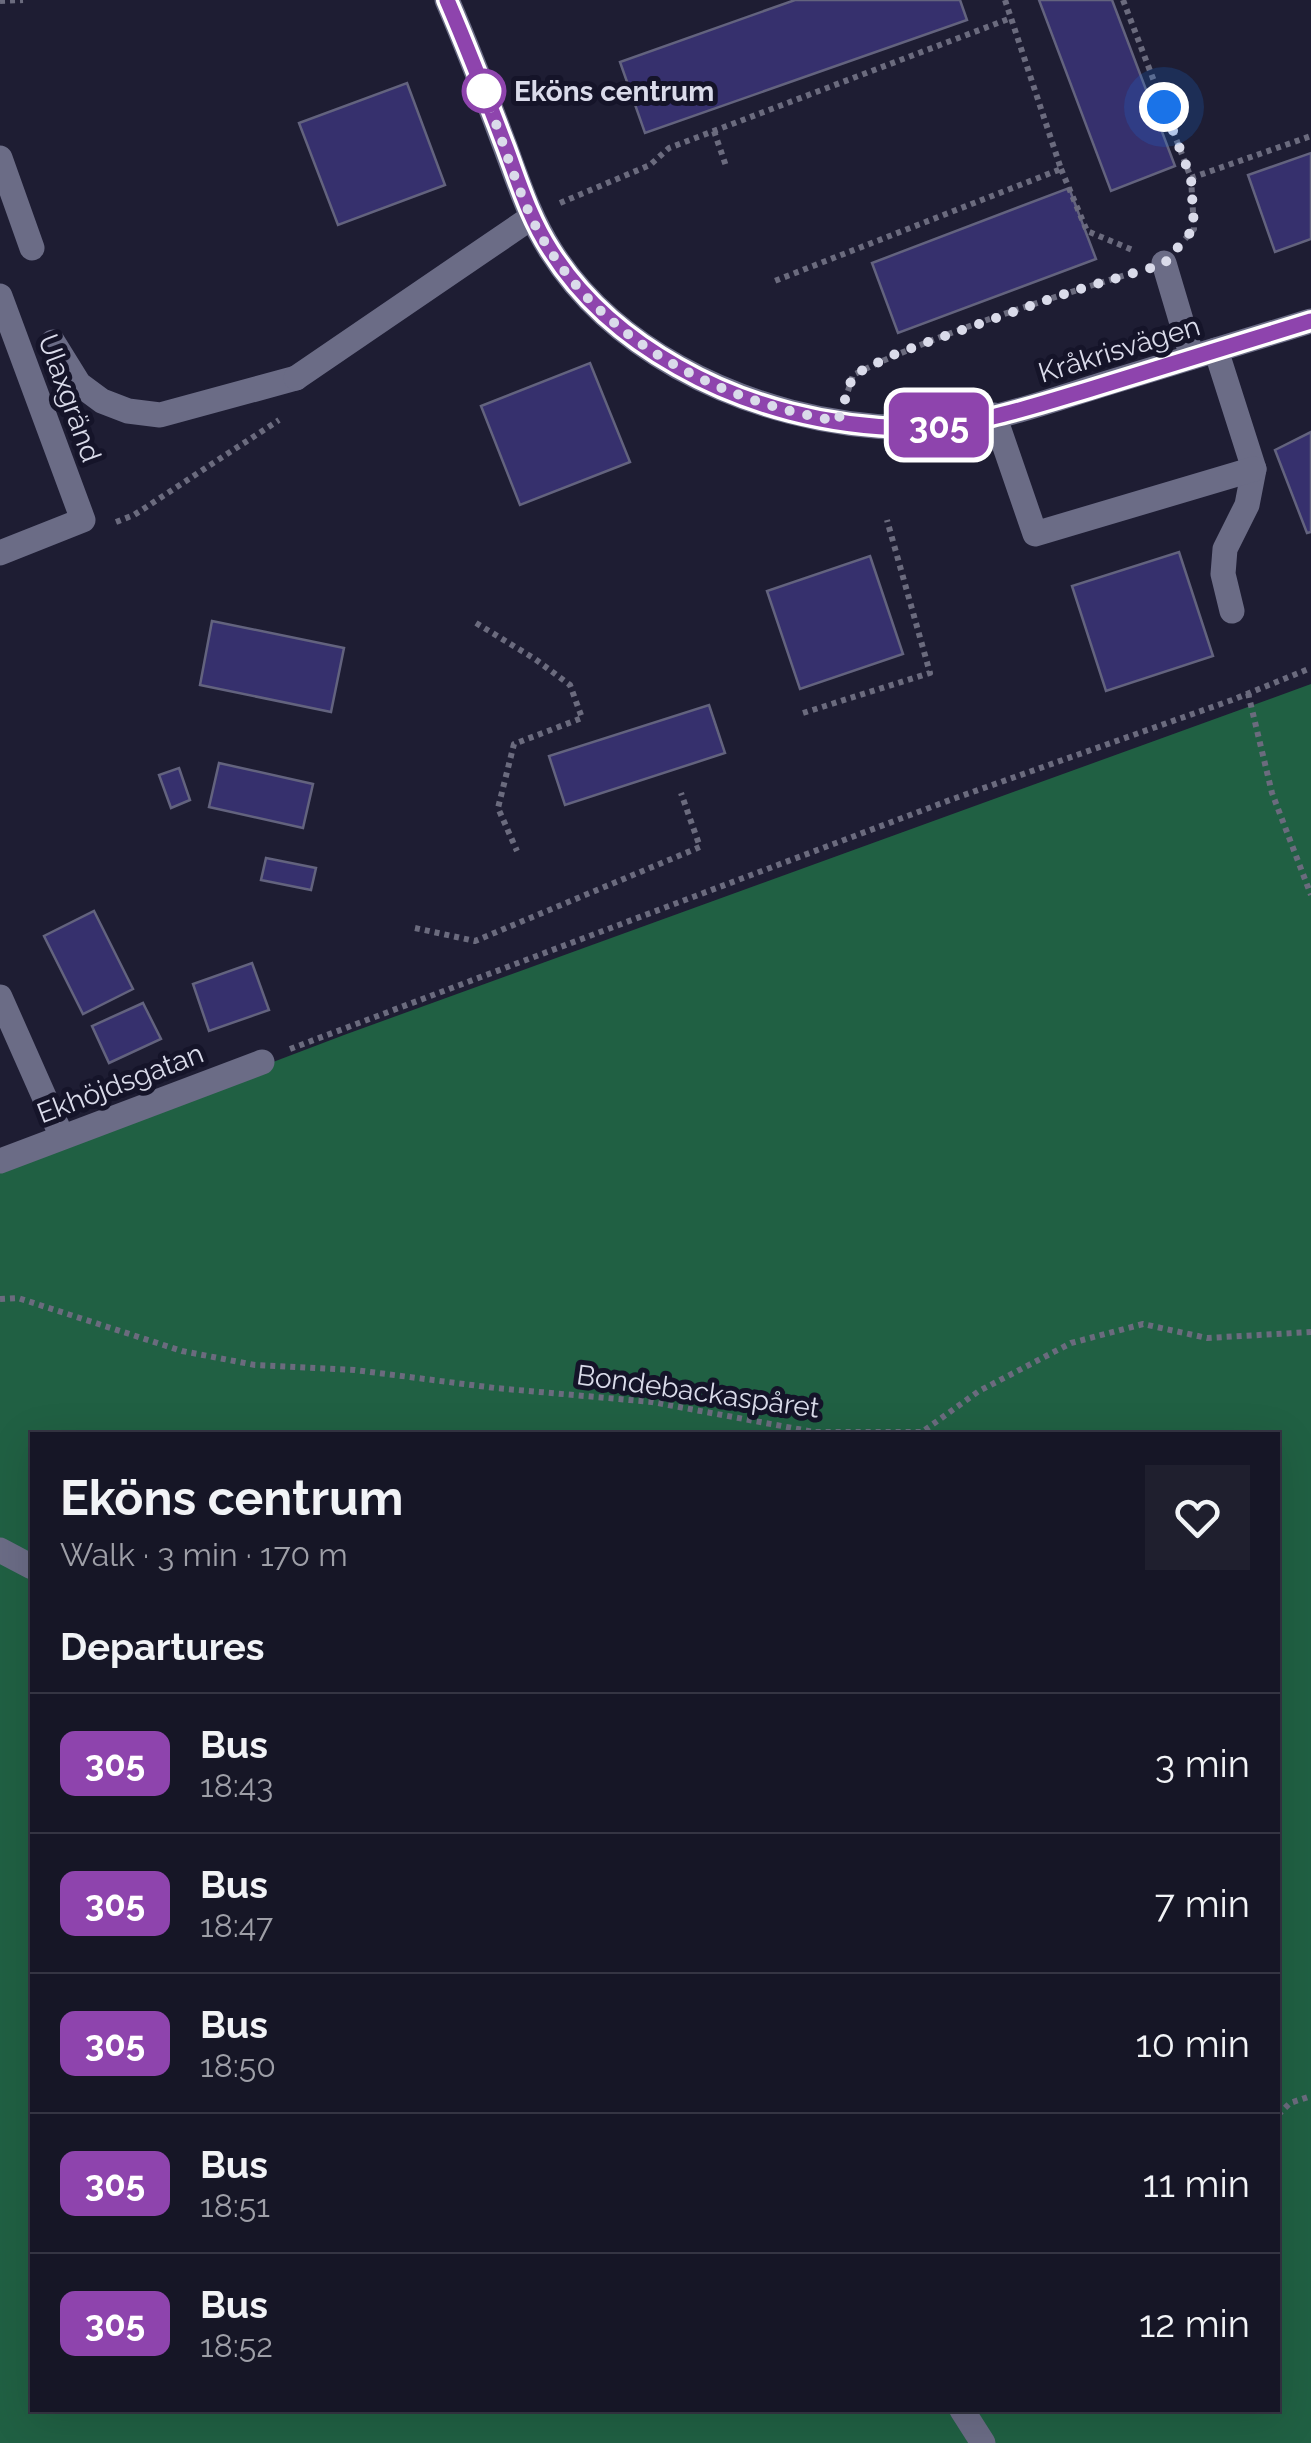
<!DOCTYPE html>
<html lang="en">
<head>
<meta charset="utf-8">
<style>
  :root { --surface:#161626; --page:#1f1f2e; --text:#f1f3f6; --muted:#9e9fa7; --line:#353543 }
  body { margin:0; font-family:Raleway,sans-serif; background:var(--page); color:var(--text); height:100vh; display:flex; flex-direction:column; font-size:38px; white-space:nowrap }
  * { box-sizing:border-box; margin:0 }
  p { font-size:32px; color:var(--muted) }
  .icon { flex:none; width:55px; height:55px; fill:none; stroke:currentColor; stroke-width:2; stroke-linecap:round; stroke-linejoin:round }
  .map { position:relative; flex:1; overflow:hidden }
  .drawer { position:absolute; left:30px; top:1432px; width:1250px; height:980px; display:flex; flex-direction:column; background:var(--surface); border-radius:0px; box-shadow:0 10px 40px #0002,0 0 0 2px var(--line) }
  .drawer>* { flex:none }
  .badge { padding:0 20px; border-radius:15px; font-size:35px; line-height:65px }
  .you { position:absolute; width:50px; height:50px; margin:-25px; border:8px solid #fff; border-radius:50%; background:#1a73e8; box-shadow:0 0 0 15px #1a73e833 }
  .map>.badge { position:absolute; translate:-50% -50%; box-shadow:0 0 0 5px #fff }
  h2 { padding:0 30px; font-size:38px; line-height:90px }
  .round { display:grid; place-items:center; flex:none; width:105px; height:105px; border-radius:0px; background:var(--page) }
  .overview { display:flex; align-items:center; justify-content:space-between; height:170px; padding:0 30px }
  h1 { font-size:48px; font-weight:700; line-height:75px }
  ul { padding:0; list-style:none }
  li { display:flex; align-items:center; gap:30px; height:140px; padding:0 30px; border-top:2px solid var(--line) }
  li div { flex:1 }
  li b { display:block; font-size:38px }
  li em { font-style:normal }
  li .badge { min-width:110px; font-weight:700; text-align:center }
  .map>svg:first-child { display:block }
  .forest { fill:#206043; fill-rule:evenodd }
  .building { fill:#36306d; stroke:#63637e; stroke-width:2.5 }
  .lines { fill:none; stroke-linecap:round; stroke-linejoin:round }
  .path { stroke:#6b6b7e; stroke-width:6; stroke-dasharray:5 5; stroke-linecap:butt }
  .service { stroke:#6b6c86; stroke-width:25 }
  .minor { stroke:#6b6c86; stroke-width:25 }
  .line-casing { stroke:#fff; stroke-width:22 }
  .line { stroke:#8e44ad; stroke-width:15 }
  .walk { stroke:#dadbea; stroke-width:10; stroke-dasharray:0 18 }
  .stop-dot { fill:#fff; stroke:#8e44ad; stroke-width:5 }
  .labels { text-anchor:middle; stroke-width:10; stroke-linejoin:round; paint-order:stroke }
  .stop-label { font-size:28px; font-weight:bold; fill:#dadbea; stroke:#151429; text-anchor:start }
  .street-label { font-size:28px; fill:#dadbea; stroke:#151429 }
</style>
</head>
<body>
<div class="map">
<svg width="1311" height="2443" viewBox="0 0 1311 2443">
  <rect width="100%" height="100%" fill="#1e1d33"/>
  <path class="forest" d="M1311,684V2443H0V1166L344,1035ZM32,1435H1278V2410H32Z"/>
  <g class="building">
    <polygon points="795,0 960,0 967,20 645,133 620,62"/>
    <polygon points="1039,0 1112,0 1175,166 1111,191"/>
    <polygon points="407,83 445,185 338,225 299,123"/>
    <polygon points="1311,153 1311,239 1275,252 1248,175"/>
    <polygon points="1069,188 1096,259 898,333 872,263"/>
    <polygon points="590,363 630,462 520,505 481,406"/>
    <polygon points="1311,432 1311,532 1307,533 1275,450"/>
    <polygon points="1179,552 1213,656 1106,691 1072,586"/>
    <polygon points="870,556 903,654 800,689 767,591"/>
    <polygon points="212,621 344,648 331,712 200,685"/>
    <polygon points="709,705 725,753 565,805 549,756"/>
    <polygon points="219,763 313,784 303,828 209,807"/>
    <polygon points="179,768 190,800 171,808 159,775"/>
    <polygon points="266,858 316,868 311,890 261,880"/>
    <polygon points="94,911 133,989 83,1014 44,936"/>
    <polygon points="252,963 269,1010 209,1031 193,984"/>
    <polygon points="143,1003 161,1039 109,1063 92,1026"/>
  </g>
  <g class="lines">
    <g class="path">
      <polyline points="1005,0 1011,18"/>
      <polyline points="1123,0 1191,178 1194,229 1185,239"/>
      <polyline points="0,1 23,0"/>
      <polyline points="714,131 726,166"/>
      <polyline points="1061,169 1087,231 1135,251"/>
      <polyline points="1191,178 1311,136"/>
      <polyline points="560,203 650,165 669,148 1011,18 1061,169 772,282"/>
      <path d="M848,391L853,375C940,332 1042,301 1135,272"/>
      <polyline points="116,522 134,515 279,420"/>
      <polyline points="476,623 535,659 570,685 582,718 514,744 498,808 517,851"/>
      <polyline points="1248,693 1272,793 1311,895"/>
      <polyline points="803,713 930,673 887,520"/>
      <polyline points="415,928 475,941 700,847 681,793"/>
      <polyline points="290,1049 950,800 1232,700 1311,668"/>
      <polyline points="0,1299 18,1298 182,1351 255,1365 355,1370 495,1388 652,1402 814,1432 922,1432 979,1391 1071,1343 1143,1324 1207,1338 1311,1332"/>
      <polyline points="1278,2115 1290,2103 1311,2096"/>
    </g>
    <g class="service">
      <polyline points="0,158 32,248"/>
      <polyline points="1164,263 1192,357"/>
      <polyline points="53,342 79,384 102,401 128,411 160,415 296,378"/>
      <polyline points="1216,350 1254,469 1247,505 1225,549 1223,574 1232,611"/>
      <polyline points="994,415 1035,534 1254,469"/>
    </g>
    <g class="minor">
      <path d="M447,0C467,46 485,93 503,141C517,178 529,217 551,251C582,300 628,339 678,367C748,406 830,427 910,428C975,428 1040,404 1101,385C1171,364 1241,342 1311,321"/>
      <polyline points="0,296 83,520 0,553"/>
      <polyline points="296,378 532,217"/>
      <polyline points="0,997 62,1137"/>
      <polyline points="0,1161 262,1062"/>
      <polyline points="0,1550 32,1567"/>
      <polyline points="962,2410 983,2443"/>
    </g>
  </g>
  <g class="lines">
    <defs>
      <path id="line" d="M447,0C468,49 487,98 506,148C519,183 530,219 551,251C582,300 628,339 678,367C748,407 830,427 910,428C970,428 1037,405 1094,388C1166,366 1239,343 1311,321"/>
    </defs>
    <use href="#line" class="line-casing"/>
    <use href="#line" class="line"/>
    <path class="walk" d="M484,91C500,132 513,178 532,219C590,336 714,401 838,421L853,375L893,355L928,342L1070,292L1164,264L1194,228L1191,178L1164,107"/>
  </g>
  <circle class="stop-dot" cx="484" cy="91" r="20"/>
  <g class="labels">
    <g class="stop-label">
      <text x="514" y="101">Eköns centrum</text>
    </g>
    <g class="street-label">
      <text transform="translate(1119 349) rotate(-17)" y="10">Kråkrisvägen</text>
      <text transform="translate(70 398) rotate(70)" y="10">Ulaxgränd</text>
      <text transform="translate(120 1083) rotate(-21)" y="10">Ekhöjdsgatan</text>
      <text transform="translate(698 1391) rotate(8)" y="10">Bondebackaspåret</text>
    </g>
  </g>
</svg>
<div class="you" style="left:1164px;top:107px"></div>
<b class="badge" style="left:939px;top:425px;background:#8e44ad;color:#fff">305</b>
<section class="drawer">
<div class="overview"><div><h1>Eköns centrum</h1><p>Walk · 3 min · 170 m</p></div><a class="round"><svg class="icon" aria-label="heart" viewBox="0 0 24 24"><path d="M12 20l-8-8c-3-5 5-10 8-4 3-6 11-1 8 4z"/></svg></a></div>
<h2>Departures</h2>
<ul>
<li><span class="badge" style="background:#8e44ad;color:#fff">305</span><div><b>Bus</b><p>18:43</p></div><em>3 min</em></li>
<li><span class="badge" style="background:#8e44ad;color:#fff">305</span><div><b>Bus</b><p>18:47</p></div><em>7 min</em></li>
<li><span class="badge" style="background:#8e44ad;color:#fff">305</span><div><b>Bus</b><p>18:50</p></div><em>10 min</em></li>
<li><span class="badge" style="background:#8e44ad;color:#fff">305</span><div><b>Bus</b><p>18:51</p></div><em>11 min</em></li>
<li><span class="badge" style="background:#8e44ad;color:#fff">305</span><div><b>Bus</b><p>18:52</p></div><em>12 min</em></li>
</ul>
</section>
</div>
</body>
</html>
